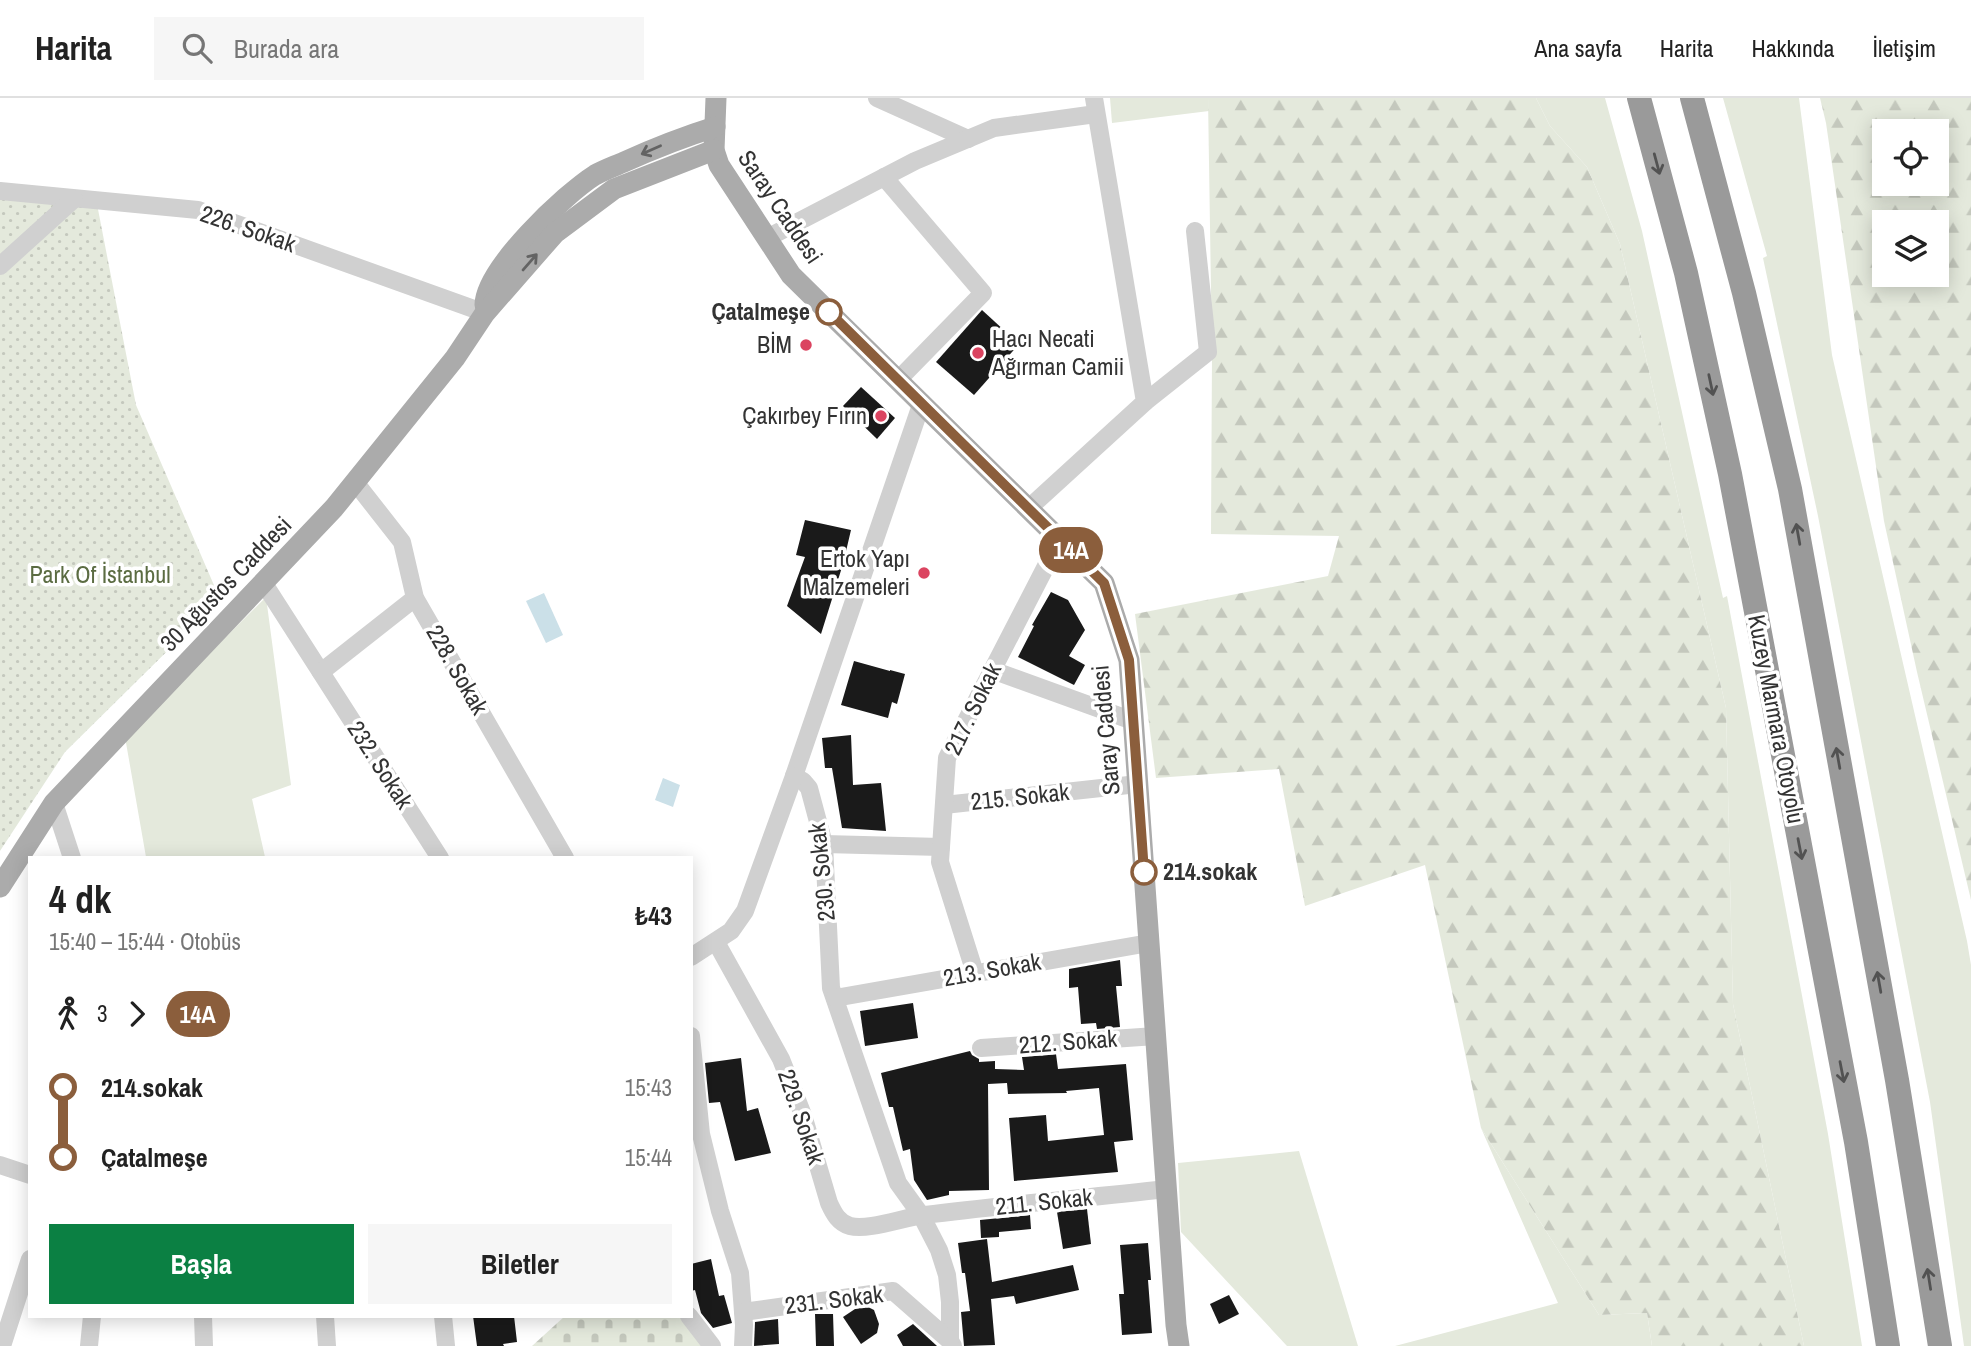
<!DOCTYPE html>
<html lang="tr">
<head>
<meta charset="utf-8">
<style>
  :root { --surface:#fff; --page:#f6f6f6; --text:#222; --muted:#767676; --line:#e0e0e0; --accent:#0b8043 }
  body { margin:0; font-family:"Archivo Narrow",sans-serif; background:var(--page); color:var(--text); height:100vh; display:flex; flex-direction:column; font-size:26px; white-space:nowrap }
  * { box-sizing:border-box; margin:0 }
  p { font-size:23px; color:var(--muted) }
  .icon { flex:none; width:38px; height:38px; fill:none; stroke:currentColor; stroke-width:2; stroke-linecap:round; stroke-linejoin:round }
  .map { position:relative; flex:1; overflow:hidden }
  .panel { position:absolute; left:28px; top:758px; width:665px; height:462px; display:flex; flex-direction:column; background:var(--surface); border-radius:0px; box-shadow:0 4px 18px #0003 }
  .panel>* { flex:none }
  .badge { padding:0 14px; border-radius:23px; font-size:24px; line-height:46px }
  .controls { position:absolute; left:1872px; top:21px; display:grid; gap:14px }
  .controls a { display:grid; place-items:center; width:77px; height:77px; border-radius:0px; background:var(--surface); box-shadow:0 4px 18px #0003; font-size:35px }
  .map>.badge { position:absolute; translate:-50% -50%; box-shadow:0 0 0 4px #fff }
  .legs { display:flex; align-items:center; gap:10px; height:77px; padding:0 21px; font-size:23px }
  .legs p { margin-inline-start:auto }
  .headline { display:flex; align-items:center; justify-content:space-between; height:119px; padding:0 21px }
  h1 { font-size:38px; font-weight:700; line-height:52px }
  .primary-button { display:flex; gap:14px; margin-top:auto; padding:14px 21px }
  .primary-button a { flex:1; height:80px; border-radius:0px; background:var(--accent); color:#fff; font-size:28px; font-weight:700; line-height:80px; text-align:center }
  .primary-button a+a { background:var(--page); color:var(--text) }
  ul { padding:0 21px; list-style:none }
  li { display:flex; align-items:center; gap:24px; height:70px; font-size:26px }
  li i { display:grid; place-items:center; width:10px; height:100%; margin:0 9px; background:currentColor }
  li i::after { content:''; width:18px; height:18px; margin:-9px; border:5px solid; border-radius:50%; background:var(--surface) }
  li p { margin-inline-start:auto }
  li:first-child i { background:linear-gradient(#0000 50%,currentColor 0) }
  li:last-child i { background:linear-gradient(currentColor 50%,#0000 0) }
  header { display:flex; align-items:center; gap:42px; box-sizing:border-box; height:98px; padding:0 35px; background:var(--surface); border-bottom:2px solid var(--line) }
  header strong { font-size:33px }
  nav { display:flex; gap:38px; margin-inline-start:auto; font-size:24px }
  .search { width:490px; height:63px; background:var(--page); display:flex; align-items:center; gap:18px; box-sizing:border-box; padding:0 24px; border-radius:0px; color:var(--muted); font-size:26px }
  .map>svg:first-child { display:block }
  .grass { fill:#e4e9dc }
  .forest { fill:url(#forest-firs); fill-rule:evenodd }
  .cemetery { fill:url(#cemetery-stones) }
  .park { fill:url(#park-dots) }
  .water { fill:#cbe0e8 }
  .building { fill:#1a1a1a }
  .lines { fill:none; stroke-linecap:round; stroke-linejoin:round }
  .minor { stroke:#d0d0d0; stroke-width:18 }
  .major { stroke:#ababab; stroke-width:21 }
  .highway { stroke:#9a9a9a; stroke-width:24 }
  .oneway { stroke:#636363 }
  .oneway2 { stroke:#525252 }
  .line-1-casing { stroke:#fff; stroke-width:16 }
  .line-1 { stroke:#8b5e3c; stroke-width:10 }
  .stop-1-dot { fill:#fff; stroke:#8b5e3c; stroke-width:3.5 }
  .poi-dot { fill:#db4460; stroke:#fff; stroke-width:2.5 }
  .labels { text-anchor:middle; stroke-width:7; stroke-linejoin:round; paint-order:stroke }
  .street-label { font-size:24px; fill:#333; stroke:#fff }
  .stop-label { font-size:24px; font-weight:bold; fill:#333; stroke:#fff; text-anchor:end }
  .poi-label { font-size:24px; fill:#333; stroke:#fff; text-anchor:end }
  .park-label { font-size:24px; fill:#5b6c42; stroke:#fff }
</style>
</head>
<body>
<header>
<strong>Harita</strong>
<div class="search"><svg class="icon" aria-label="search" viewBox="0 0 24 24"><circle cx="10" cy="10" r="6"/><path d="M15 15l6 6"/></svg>Burada ara</div>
<nav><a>Ana sayfa</a><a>Harita</a><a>Hakkında</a><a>İletişim</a></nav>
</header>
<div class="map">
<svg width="1971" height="1248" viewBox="0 0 1971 1248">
  <defs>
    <pattern id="forest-firs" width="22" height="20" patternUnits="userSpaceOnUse" patternTransform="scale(1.75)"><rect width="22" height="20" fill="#e4e9dc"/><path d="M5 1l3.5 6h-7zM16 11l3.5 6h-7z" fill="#c4c8bd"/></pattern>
    <pattern id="cemetery-stones" width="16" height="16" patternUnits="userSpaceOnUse" patternTransform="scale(1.75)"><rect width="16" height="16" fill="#e4e9dc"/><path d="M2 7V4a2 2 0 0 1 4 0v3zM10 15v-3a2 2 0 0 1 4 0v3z" fill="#c4c8bd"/></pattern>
    <pattern id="park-dots" width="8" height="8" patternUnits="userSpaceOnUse" patternTransform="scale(1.75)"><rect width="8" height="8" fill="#e4e9dc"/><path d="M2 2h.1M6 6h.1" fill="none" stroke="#c4c8bd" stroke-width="1.8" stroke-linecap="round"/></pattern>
  </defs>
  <rect width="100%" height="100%" fill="#fff"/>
  <g class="grass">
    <polygon points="1110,0 1208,0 1209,13 1112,25"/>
    <polygon points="1536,0 1605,0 1642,133 1723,500 1727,498 1828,1036 1862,1248 1804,1248 1733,906 1726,610 1620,146 1587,69 1550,28"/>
    <polygon points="1723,0 1799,0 1832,257 1967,843 1971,867 1971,1248 1964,1248 1930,1004 1818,418 1763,160 1767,158"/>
    <polygon points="266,499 291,687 252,701 265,759 146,759 125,639"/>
    <polygon points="1481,1030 1599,1217 1647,1215 1652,1248 1395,1248 1558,1205"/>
    <polygon points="1299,1053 1358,1248 1287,1248 1181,1134 1178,1065"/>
  </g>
  <g class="forest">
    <polygon points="1208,0 1536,0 1550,28 1587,69 1620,146 1726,610 1733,906 1804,1248 1652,1248 1647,1215 1599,1217 1481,1030 1425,767 1305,808 1279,671 1156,680 1135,516 1328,478 1339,438 1211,436 1212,257"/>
    <path d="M1820,0H1971V802L1917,574L1884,423L1826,25ZM1885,33H1937V86H1885ZM1885,124H1937V177H1885Z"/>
  </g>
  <polygon class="cemetery" points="565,1218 687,1218 712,1248 532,1248"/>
  <polygon class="park" points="0,98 96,101 136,307 220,501 65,654 0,753"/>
  <g class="water">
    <polygon points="544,495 563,537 546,545 526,503"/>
    <polygon points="663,680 680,687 673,709 655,702"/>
  </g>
  <g class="building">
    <polygon points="982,212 1019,246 974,297 936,264"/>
    <polygon points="861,289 895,320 877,341 843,308"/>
    <polygon points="805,422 851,432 843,466 821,536 787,508 805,459 796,457"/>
    <polygon points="1051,494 1068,502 1085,532 1069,558 1085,567 1074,587 1018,559 1034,528 1032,527"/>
    <polygon points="854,563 890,573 890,572 905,576 897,606 892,604 888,620 841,607"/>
    <polygon points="851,637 853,687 881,685 886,733 842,730 832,670 825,670 822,640"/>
    <polygon points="1120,862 1122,888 1116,888 1120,929 1097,931 1096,925 1081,926 1078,889 1069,890 1069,871"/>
    <polygon points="913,905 918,940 865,948 860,913"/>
    <polygon points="970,953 972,957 979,961 979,964 995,963 995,971 1024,972 1022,959 1056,956 1058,971 1126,966 1133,1042 1114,1044 1118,1074 1014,1083 1009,1020 1046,1017 1048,1043 1104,1037 1099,990 1066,993 1067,995 1008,996 1007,985 988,986 989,1092 949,1093 949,1097 927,1102 914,1082 910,1051 903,1053 893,1009 889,1009 881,975"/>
    <polygon points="741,960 747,1013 758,1010 771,1055 735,1063 720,1004 709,1005 705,965"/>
    <polygon points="1087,1111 1091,1146 1063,1151 1057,1114"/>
    <polygon points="1030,1117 1031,1131 999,1134 999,1139 981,1140 980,1122"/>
    <polygon points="987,1141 992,1184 1073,1167 1079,1192 1016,1206 1014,1198 991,1201 995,1247 964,1248 961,1214 970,1213 965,1175 962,1175 958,1145"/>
    <polygon points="1148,1145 1151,1182 1148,1182 1152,1235 1122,1237 1119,1196 1124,1196 1120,1147"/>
    <polygon points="711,1161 719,1198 724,1197 732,1225 713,1230 701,1215 695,1192 691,1193 691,1166"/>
    <polygon points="1229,1197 1239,1216 1219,1226 1210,1206"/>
    <polygon points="866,1208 874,1212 879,1226 877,1235 861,1246 843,1219 858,1209"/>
    <polygon points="815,1216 833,1216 834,1248 816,1248"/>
    <polygon points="473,1218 514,1218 517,1244 503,1246 504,1248 477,1248"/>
    <polygon points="778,1221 779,1246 754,1248 755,1224"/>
    <polygon points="913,1226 937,1248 903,1248 897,1237"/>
  </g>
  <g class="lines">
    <g class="minor">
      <polyline points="877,0 968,41"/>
      <polyline points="884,79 983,195 898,282"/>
      <polyline points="0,93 198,112 485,215"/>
      <polyline points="767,140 915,63 994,30 1096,16"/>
      <polyline points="0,168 74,101"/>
      <polyline points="922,304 794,678 803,683 809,690 824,746 831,890 898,1085 921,1117 939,1152 947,1177 950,1204 950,1243 953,1248"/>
      <polyline points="1145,304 1208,254 1195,133"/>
      <polyline points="355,384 402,444 415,500 565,760"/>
      <polyline points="1029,410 1145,304 1094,0"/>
      <polyline points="263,484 440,760"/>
      <polyline points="992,572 1133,623"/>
      <polyline points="321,574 415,500"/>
      <polyline points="54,705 72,760"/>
      <polyline points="944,707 1138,686"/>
      <polyline points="824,746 941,749"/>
      <path d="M716,844L781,961L803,1017L829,1105C834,1116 839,1125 850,1128C868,1133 905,1119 925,1117C1005,1107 1086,1100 1166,1091"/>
      <polyline points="691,859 731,833 745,813 794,678"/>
      <polyline points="975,875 940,764 947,660 1060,441"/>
      <polyline points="835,900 1149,845"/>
      <polyline points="691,938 701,1036 720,1113 740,1175 744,1227 743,1248"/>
      <polyline points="981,950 1156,938"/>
      <polyline points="0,1067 30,1077"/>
      <polyline points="743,1214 893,1193 950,1243"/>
      <polyline points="203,1218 204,1248"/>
      <polyline points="325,1218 327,1248"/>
      <polyline points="443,1218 446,1248"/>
      <polyline points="689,1218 712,1248"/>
      <polyline points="2,1248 30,1161"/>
      <polyline points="89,1248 92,1218"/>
    </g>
    <g class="major">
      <polyline points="716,0 714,52 719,67 791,177 1104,485 1129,562 1176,1227 1179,1248"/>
      <path d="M485,207C485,171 565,96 595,77C604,72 615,68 624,64C655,50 683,39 715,29"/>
      <polyline points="0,789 54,705 334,410 455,260 485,215 555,135 614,91 714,52"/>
    </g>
    <g class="highway">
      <polyline points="1639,0 1686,175 1730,376 1856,1044 1888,1248"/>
      <polyline points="1692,0 1744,195 1790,391 1897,982 1940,1248"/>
    </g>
  </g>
  <defs><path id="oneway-shaft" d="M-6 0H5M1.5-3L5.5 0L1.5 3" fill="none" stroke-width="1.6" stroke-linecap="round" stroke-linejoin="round" transform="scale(1.75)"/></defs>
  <g class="oneway">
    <use href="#oneway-shaft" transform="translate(651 52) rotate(156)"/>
    <use href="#oneway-shaft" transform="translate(530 164) rotate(-49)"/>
  </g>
  <g class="oneway2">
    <use href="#oneway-shaft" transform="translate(1657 66) rotate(75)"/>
    <use href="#oneway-shaft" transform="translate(1711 287) rotate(78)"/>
    <use href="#oneway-shaft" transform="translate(1798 436) rotate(-100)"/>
    <use href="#oneway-shaft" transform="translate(1838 660) rotate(-100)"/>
    <use href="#oneway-shaft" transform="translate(1800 751) rotate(79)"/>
    <use href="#oneway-shaft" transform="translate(1879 884) rotate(-100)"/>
    <use href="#oneway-shaft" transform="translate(1842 974) rotate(79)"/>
    <use href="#oneway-shaft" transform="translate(1929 1181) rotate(-99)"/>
  </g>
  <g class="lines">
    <defs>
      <polyline id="line-1" points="829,214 1104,485 1129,562 1144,774"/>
    </defs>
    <use href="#line-1" class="line-1-casing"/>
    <use href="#line-1" class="line-1"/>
  </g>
  <g class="stop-1-dot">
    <circle cx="829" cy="214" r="12"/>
    <circle cx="1144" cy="774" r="12"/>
  </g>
  <g class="poi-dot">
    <circle cx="806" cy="247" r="7"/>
    <circle cx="978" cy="255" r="7"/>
    <circle cx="881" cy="318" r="7"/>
    <circle cx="924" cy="475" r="7"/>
  </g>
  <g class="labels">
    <g class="street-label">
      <text transform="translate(780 109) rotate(56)" y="8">Saray Caddesi</text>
      <text transform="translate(248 131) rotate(19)" y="8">226. Sokak</text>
      <text transform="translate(226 486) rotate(-46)" y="8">30 Ağustos Caddesi</text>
      <text transform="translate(457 572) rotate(60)" y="8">228. Sokak</text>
      <text transform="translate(973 611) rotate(-64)" y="8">217. Sokak</text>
      <text transform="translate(1776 621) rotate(79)" y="8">Kuzey Marmara Otoyolu</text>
      <text transform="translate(1106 632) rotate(-95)" y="8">Saray Caddesi</text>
      <text transform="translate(380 667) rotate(57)" y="8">232. Sokak</text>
      <text transform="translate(1020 699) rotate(-6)" y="8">215. Sokak</text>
      <text transform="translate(822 774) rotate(-96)" y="8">230. Sokak</text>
      <text transform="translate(992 872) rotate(-10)" y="8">213. Sokak</text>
      <text transform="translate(1068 944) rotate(-4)" y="8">212. Sokak</text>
      <text transform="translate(801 1019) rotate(71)" y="8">229. Sokak</text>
      <text transform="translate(1044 1104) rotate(-6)" y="8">211. Sokak</text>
      <text transform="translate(834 1202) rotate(-7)" y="8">231. Sokak</text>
    </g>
    <g class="stop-label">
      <text x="810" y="222">Çatalmeşe</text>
      <text x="1163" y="782" text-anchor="start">214.sokak</text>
    </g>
    <g class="poi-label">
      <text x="992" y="249" text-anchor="start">Hacı Necati<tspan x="992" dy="28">Ağırman Camii</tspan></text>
      <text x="792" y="255">BİM</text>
      <text x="867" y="326">Çakırbey Fırın</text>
      <text x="910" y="469">Ertok Yapı<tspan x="910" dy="28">Malzemeleri</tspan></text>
    </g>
    <g class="park-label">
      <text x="100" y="485">Park Of İstanbul</text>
    </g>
  </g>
</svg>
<div class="controls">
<a><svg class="icon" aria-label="locate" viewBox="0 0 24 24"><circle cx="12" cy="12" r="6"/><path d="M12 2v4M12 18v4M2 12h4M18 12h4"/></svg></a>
<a><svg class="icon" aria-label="layers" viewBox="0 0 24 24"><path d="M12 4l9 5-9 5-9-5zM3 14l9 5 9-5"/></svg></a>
</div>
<b class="badge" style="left:1071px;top:452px;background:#8b5e3c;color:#fff">14A</b>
<section class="panel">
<div class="headline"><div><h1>4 dk</h1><p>15:40 – 15:44 · Otobüs</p></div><b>₺43</b></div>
<div class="legs"><svg class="icon" aria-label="walk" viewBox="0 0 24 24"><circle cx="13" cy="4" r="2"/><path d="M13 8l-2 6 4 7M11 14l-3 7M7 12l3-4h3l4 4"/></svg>3<svg class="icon" aria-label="forward" viewBox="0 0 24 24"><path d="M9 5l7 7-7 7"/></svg><b class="badge" style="background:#8b5e3c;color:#fff">14A</b></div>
<ul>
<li><i style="color:#8b5e3c"></i><b>214.sokak</b><p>15:43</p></li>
<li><i style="color:#8b5e3c"></i><b>Çatalmeşe</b><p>15:44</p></li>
</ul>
<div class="primary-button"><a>Başla</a><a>Biletler</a></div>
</section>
</div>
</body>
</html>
